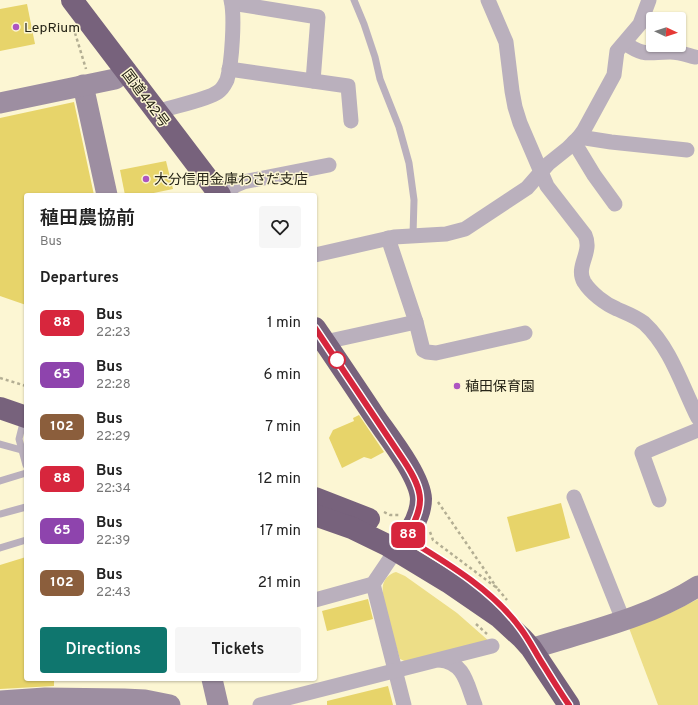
<!DOCTYPE html>
<html lang="en">
<head>
<meta charset="utf-8">
<style>
  :root { --surface:#fff; --page:#f6f6f6; --text:#222; --muted:#767676; --accent:#0f766e }
  body { margin:0; font-family:Overpass,"Noto Sans JP",sans-serif; background:var(--page); color:var(--text); height:100vh; display:flex; flex-direction:column; font-size:15px; white-space:nowrap }
  * { box-sizing:border-box; margin:0 }
  p { font-size:13px; color:var(--muted) }
  .icon { flex:none; width:22px; height:22px; fill:none; stroke:currentColor; stroke-width:2; stroke-linecap:round; stroke-linejoin:round }
  .map { position:relative; flex:1; overflow:hidden }
  .sheet { position:absolute; left:24px; top:193px; width:293px; height:488px; display:flex; flex-direction:column; background:var(--surface); border-radius:4px; box-shadow:0 1px 3px #0004 }
  .sheet>* { flex:none }
  .badge { padding:0 8px; border-radius:6px; font-size:14px; line-height:26px }
  .needle { width:26px; rotate:94deg }
  .buttons { position:absolute; left:646px; top:12px; display:grid; gap:8px }
  .buttons a { display:grid; place-items:center; width:40px; height:40px; border-radius:4px; background:var(--surface); box-shadow:0 1px 3px #0004; font-size:20px }
  .map>.badge { position:absolute; translate:-50% -50%; box-shadow:0 0 0 2px #fff }
  h2 { padding:0 16px; font-size:15px; line-height:36px }
  .round { display:grid; place-items:center; flex:none; width:42px; height:42px; border-radius:4px; background:var(--page) }
  .headline { display:flex; align-items:center; justify-content:space-between; height:68px; padding:0 16px }
  h1 { font-size:19px; font-weight:600; line-height:30px }
  .cta { display:flex; gap:8px; margin-top:auto; padding:8px 16px }
  .cta a { flex:1; height:46px; border-radius:4px; background:var(--accent); color:#fff; font-size:16px; font-weight:600; line-height:46px; text-align:center }
  .cta a+a { background:var(--page); color:var(--text) }
  ul { padding:0; list-style:none }
  li { display:flex; align-items:center; gap:12px; height:52px; padding:0 16px }
  li div { flex:1 }
  li b { display:block; font-size:15px }
  li em { font-style:normal }
  li .badge { min-width:44px; font-weight:700; text-align:center }
  .map>svg:first-child { display:block }
  .green { fill:#edde87 }
  .building { fill:#e7d46a }
  .lines { fill:none; stroke-linecap:round; stroke-linejoin:round }
  .path { stroke:#b3ae93; stroke-width:2.5; stroke-dasharray:3 3; stroke-linecap:butt }
  .lane { stroke:#bab0bd; stroke-width:7 }
  .street { stroke:#bab0bd; stroke-width:15 }
  .secondary { stroke:#9d8ea1; stroke-width:21 }
  .highway { stroke:#77627c; stroke-width:22 }
  .line-casing { stroke:#fff; stroke-width:9 }
  .line { stroke:#d7263d; stroke-width:6 }
  .poi-dot { fill:#ad55c1; stroke:#fcf6d3; stroke-width:1.5 }
  .stop-dot { fill:#fff; stroke:#d7263d; stroke-width:2 }
  .labels { text-anchor:middle; stroke-width:3; stroke-linejoin:round; paint-order:stroke }
  .poi-label { font-size:14px; fill:#262417; stroke:#fcf6d3; text-anchor:start }
  .street-label { font-size:14px; fill:#262417; stroke:#fcf6d3 }
</style>
</head>
<body>
<div class="map">
<svg width="698" height="705" viewBox="0 0 698 705">
  <rect width="100%" height="100%" fill="#fcf6d3"/>
  <g class="green">
    <path d="M396,572L405,576L457,613L490,642L409,663L400,659C396,644 380,598 383,585C385,578 389,574 396,572Z"/>
    <polygon points="698,599 698,705 658,705 629,628 670,613"/>
  </g>
  <g class="building">
    <polygon points="27,4 35,44 0,51 0,9"/>
    <polygon points="74,102 94,195 26,195 26,305 0,296 0,118"/>
    <polygon points="166,161 173,189 144,195 125,195 120,170"/>
    <polygon points="359,415 384,452 371,459 364,457 342,468 329,438 333,430 354,421 353,418"/>
    <polygon points="561,503 570,538 516,552 507,517"/>
    <polygon points="26,557 26,679 54,679 54,686 0,689 0,565"/>
    <polygon points="368,599 373,619 327,631 322,611"/>
    <polygon points="388,686 393,705 327,705 327,701"/>
  </g>
  <g class="lines">
    <g class="path">
      <polyline points="75,33 86,69"/>
      <polyline points="0,378 26,386"/>
      <polyline points="438,502 497,588"/>
      <polyline points="384,512 390,515 400,515"/>
      <polyline points="430,532 433,540 497,588 507,600"/>
      <polyline points="476,624 487,634"/>
    </g>
    <g class="lane">
      <polyline points="354,0 364,24 375,57 380,79 399,127 409,163 414,200 413,235"/>
      <polyline points="24,419 19,439 26,465"/>
      <polyline points="0,444 25,451"/>
      <polyline points="0,481 26,473"/>
      <polyline points="0,514 26,507"/>
      <polyline points="0,548 26,540"/>
    </g>
    <g class="street">
      <path d="M488,0L506,42L512,91L515,107L520,123L547,186L585,235C593,253 575,266 584,282C591,293 605,304 617,309C626,313 635,316 644,323C671,348 682,386 698,418"/>
      <polyline points="232,3 318,17 313,81"/>
      <path d="M625,43C644,57 649,52 670,52C679,52 687,55 695,57"/>
      <polyline points="229,69 348,86 351,121"/>
      <path d="M157,113L163,110C176,106 209,99 218,92C223,89 225,84 227,80C232,63 235,16 231,0"/>
      <polyline points="579,137 611,142 687,150"/>
      <polyline points="574,142 594,175 615,204"/>
      <polyline points="221,195 236,185 243,182 329,165"/>
      <polyline points="388,238 416,322 423,350 427,352 436,353 525,333"/>
      <polyline points="315,255 394,237 446,234 465,229 527,188 548,164 568,148 579,137 584,130 614,75 617,51 640,24 649,0"/>
      <polyline points="325,342 416,322"/>
      <polyline points="574,497 623,620"/>
      <polyline points="659,500 642,453 698,430"/>
      <polyline points="373,584 404,705"/>
      <polyline points="315,600 373,584 396,550"/>
      <path d="M439,660C465,662 467,685 475,705"/>
      <polyline points="260,705 492,646"/>
    </g>
    <g class="secondary">
      <polyline points="83,85 107,195"/>
      <polyline points="0,103 115,79 126,71"/>
      <path d="M534,648C588,631 650,617 698,586"/>
      <polyline points="212,679 218,705"/>
      <polyline points="0,701 45,698 124,699 145,700 170,705"/>
    </g>
    <g class="highway">
      <polyline points="72,0 220,195"/>
      <path d="M315,328C335,357 355,387 375,417C388,436 420,476 421,499C421,518 408,536 396,550"/>
      <polyline points="0,408 26,417"/>
      <polyline points="315,498 369,519"/>
      <polyline points="315,515 352,528 387,545 448,582 499,617 522,638 531,648 569,705"/>
    </g>
  </g>
  <g class="lines">
    <defs>
      <path id="line" d="M315,328L404,461C425,493 425,505 406,538C447,563 493,590 521,629C530,641 536,654 544,666C552,679 560,692 569,705"/>
    </defs>
    <use href="#line" class="line-casing"/>
    <use href="#line" class="line"/>
  </g>
  <g class="poi-dot">
    <circle cx="16" cy="27" r="4"/>
    <circle cx="146" cy="179" r="4"/>
    <circle cx="457" cy="386" r="4"/>
  </g>
  <circle class="stop-dot" cx="337" cy="360" r="8"/>
  <g class="labels">
    <g class="poi-label">
      <text x="24" y="32">LepRium</text>
      <text x="154" y="184">大分信用金庫わさだ支店</text>
      <text x="465" y="391">稙田保育園</text>
    </g>
    <g class="street-label">
      <text transform="translate(146 98) rotate(53)" y="5">国道442号</text>
    </g>
  </g>
</svg>
<div class="buttons">
<a><svg class="needle" viewBox="-14 -14 28 28"><path d="M0-13l5 13h-10z" fill="#e53935"/><path d="M0 13l5-13h-10z" fill="#767676"/></svg></a>
</div>
<b class="badge" style="left:408px;top:535px;background:#d7263d;color:#fff">88</b>
<section class="sheet">
<div class="headline"><div><h1>稙田農協前</h1><p>Bus</p></div><a class="round"><svg class="icon" aria-label="heart" viewBox="0 0 24 24"><path d="M12 20l-8-8c-3-5 5-10 8-4 3-6 11-1 8 4z"/></svg></a></div>
<h2>Departures</h2>
<ul>
<li><span class="badge" style="background:#d7263d;color:#fff">88</span><div><b>Bus</b><p>22:23</p></div><em>1 min</em></li>
<li><span class="badge" style="background:#8e44ad;color:#fff">65</span><div><b>Bus</b><p>22:28</p></div><em>6 min</em></li>
<li><span class="badge" style="background:#8b5e3c;color:#fff">102</span><div><b>Bus</b><p>22:29</p></div><em>7 min</em></li>
<li><span class="badge" style="background:#d7263d;color:#fff">88</span><div><b>Bus</b><p>22:34</p></div><em>12 min</em></li>
<li><span class="badge" style="background:#8e44ad;color:#fff">65</span><div><b>Bus</b><p>22:39</p></div><em>17 min</em></li>
<li><span class="badge" style="background:#8b5e3c;color:#fff">102</span><div><b>Bus</b><p>22:43</p></div><em>21 min</em></li>
</ul>
<div class="cta"><a>Directions</a><a>Tickets</a></div>
</section>
</div>
</body>
</html>
